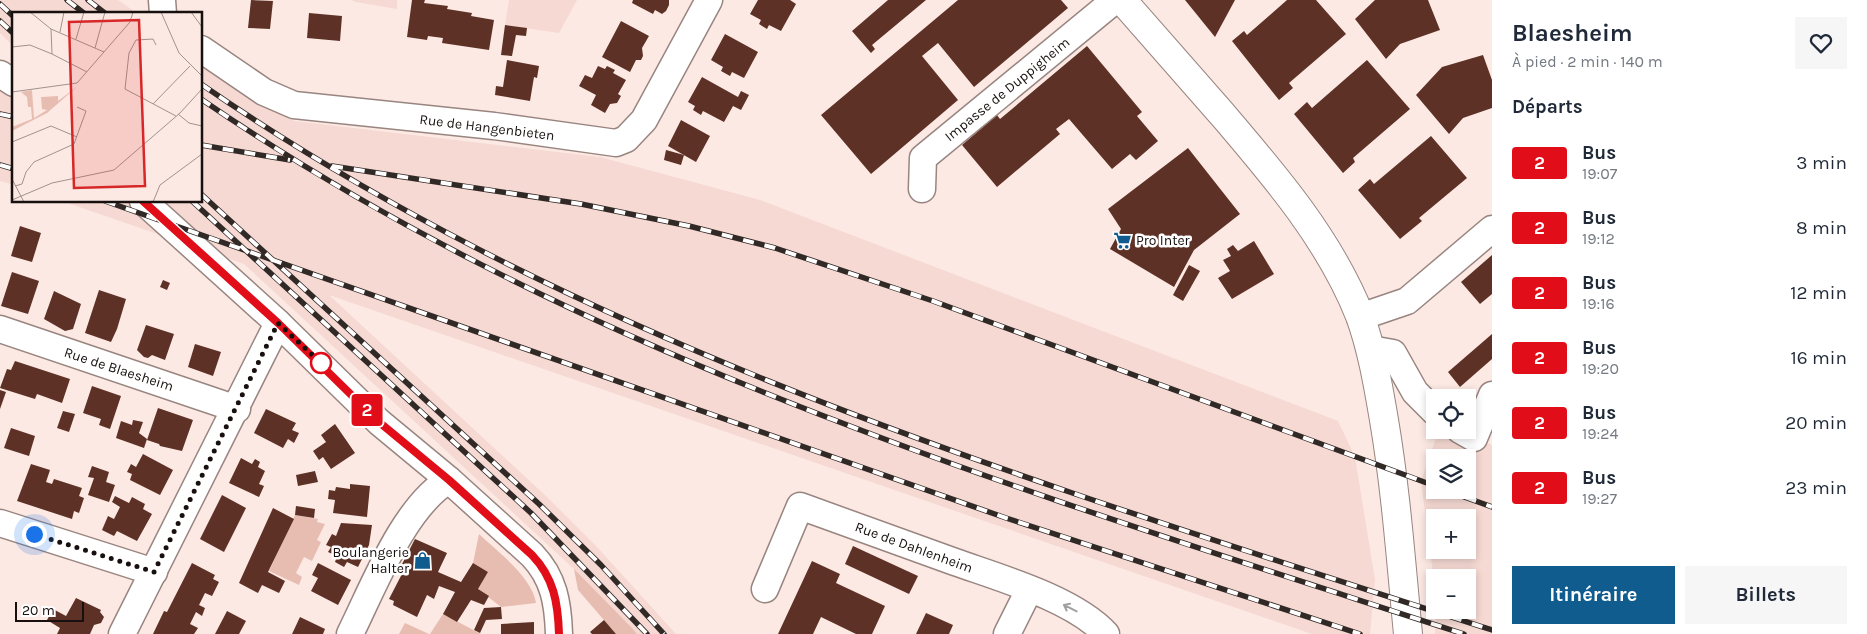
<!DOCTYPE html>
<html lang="fr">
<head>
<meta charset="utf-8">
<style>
  :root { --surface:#fff; --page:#f6f6f7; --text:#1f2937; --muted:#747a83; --accent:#105c8f }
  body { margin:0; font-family:Karla,sans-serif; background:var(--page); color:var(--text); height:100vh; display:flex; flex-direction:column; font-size:19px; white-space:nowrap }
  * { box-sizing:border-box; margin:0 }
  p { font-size:16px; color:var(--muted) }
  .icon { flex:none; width:28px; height:28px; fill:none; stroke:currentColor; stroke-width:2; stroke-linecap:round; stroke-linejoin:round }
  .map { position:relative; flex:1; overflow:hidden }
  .drawer { display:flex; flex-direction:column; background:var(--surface); width:375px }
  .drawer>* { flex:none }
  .badge { padding:0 10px; border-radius:4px; font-size:18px; line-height:32px }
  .controls { position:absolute; left:1426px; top:389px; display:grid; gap:10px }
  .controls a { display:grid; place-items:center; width:50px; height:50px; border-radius:0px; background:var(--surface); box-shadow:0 2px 8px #0003; font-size:25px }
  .scale { position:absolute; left:15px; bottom:12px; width:69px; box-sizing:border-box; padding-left:5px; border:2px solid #17100e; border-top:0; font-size:14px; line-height:18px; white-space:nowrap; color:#17100e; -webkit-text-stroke:4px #fff; paint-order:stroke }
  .you { position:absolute; width:25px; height:25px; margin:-12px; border:4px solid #fff; border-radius:50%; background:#1a73e8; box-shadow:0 0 0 8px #1a73e833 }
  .map>.badge { position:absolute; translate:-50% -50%; box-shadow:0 0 0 2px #fff }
  h2 { padding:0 20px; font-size:19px; line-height:45px }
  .round { display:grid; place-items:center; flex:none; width:52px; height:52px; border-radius:0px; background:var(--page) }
  .summary { display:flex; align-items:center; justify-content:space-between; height:85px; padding:0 20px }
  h1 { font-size:24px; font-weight:700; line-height:38px }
  .cta { display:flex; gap:10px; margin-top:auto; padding:10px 20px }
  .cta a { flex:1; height:58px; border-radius:0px; background:var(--accent); color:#fff; font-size:20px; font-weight:700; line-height:58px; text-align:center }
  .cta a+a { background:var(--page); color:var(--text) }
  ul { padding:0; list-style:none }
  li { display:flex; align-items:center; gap:15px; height:65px; padding:0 20px }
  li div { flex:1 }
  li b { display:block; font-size:19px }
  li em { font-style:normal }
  li .badge { min-width:55px; font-weight:700; text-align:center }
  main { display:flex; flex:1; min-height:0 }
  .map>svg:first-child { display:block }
  .built { fill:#f5d9d2; fill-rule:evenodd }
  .green { fill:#e7bdb2 }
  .building { fill:#5d3126 }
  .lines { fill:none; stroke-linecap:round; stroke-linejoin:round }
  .minor-casing { stroke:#988580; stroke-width:29 }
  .major-casing { stroke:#988580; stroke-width:30 }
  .minor { stroke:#fff; stroke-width:26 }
  .major { stroke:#fff; stroke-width:28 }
  .rail-casing { stroke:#312926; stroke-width:5.5 }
  .rail { stroke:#fff; stroke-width:4; stroke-dasharray:11; stroke-linecap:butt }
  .oneway { stroke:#a29f9f }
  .line-casing { stroke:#fff; stroke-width:11 }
  .line { stroke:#e10d19; stroke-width:8 }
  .walk { stroke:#17100e; stroke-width:5; stroke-dasharray:0 9 }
  .stop-dot { fill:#fff; stroke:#e10d19; stroke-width:2.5 }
  .labels { text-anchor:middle; stroke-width:5; stroke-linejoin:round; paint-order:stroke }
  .street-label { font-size:14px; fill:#17100e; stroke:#fff }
  .poi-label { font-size:14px; fill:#17100e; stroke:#fff; text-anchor:start }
  .inset-road { fill:none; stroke:#a1928e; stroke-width:1 }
  .view { fill:#d62828; fill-opacity:0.15; stroke:#d62828; stroke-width:2.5 }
  .inset-edge { fill:none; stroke:#17100e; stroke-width:2.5 }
</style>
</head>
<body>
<main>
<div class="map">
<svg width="1492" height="634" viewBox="0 0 1492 634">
  <rect width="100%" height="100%" fill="#fde9e3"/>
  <g class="built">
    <polygon points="0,0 118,0 138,14 14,14 14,47 0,33"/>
    <polygon points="351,0 397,0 397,9 356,2"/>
    <polygon points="509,0 577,0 559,33 505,25"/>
    <polygon points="201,57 294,121 600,157 760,200 1338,421 1355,457 1375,580 1370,634 1312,634 329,295 547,497 597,547 676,634 637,634 574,569 244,264 62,201 201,201"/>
    <polygon points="0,77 14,79 14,185 0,181"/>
    <path d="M1436,438H1474L1492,445V634H1435L1436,610H1468V578H1435V589L1421,481ZM1435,458H1468V490H1435ZM1435,518H1468V550H1435Z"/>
  </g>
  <g class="green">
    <polygon points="295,515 318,519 317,522 325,524 317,540 321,542 312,561 304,557 296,573 302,577 299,585 269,571"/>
    <path d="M479,534C497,551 533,578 536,603L501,607L478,589L488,572L473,563Z"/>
    <polygon points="574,569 632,628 637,634 616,634 578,590"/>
    <polygon points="443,614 481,634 430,634"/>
    <polygon points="405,623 429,634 399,634"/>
  </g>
  <g class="building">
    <polygon points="251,0 273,1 270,29 248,28"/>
    <polygon points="412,0 425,0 424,3 448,6 447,9 472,13 471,16 494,20 489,50 442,43 443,38 428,36 427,40 407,37"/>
    <polygon points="633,0 669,0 669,5 666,11 662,14 655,10 653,14 632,3"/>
    <polygon points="758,0 790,0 796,4 781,31 769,25 767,29 759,24 761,20 750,14"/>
    <polygon points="888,0 926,0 872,45 875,49 871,53 852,31"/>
    <polygon points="958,0 1061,0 1068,8 974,87 938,43 922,56 958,100 871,174 821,115"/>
    <polygon points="1185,0 1235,0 1215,37"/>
    <polygon points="1287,0 1316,0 1346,34 1289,83 1293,88 1279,100 1232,41 1244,31 1247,35"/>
    <polygon points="1375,0 1428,0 1440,30 1400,44 1386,59 1355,19"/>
    <polygon points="309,13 342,16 340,41 307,38"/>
    <polygon points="621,21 649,36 642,48 643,56 641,60 636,60 630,72 602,57"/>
    <polygon points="505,25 527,28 526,36 516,35 512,56 501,55"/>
    <polygon points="725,34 758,52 744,78 732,72 730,76 721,71 723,67 711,60"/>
    <polygon points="1087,46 1142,112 1137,116 1158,141 1136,160 1130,154 1112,169 1069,119 1056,129 1060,134 997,187 962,145 997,115 1000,119"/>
    <polygon points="1483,55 1492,80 1492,108 1463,118 1449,134 1416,95 1442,67"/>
    <polygon points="507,60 539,66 537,78 534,77 530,101 495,95 496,86 503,87"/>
    <polygon points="1367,60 1410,109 1353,158 1355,162 1343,173 1294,114 1307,102 1312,108"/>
    <polygon points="598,66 605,69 607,66 615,70 613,73 626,80 618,94 621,96 617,103 610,104 605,113 591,105 596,95 579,86 585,75 592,78"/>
    <polygon points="702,77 738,97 741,91 749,95 741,110 733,106 724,122 703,111 701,115 693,110 695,106 688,102"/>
    <polygon points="681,120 710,136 696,162 668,146"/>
    <polygon points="1431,136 1467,178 1419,218 1422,221 1400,239 1358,190 1370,179 1374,184"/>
    <polygon points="1188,148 1240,214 1194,250 1174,287 1110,249 1121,229 1108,209"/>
    <polygon points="666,150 684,155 681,165 664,160"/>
    <polygon points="20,226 41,233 32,262 11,256"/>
    <polygon points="1254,241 1274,274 1232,299 1218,278 1230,271 1223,260 1231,256 1227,249 1233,245 1238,251"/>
    <polygon points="1492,255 1492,294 1480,304 1461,282"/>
    <polygon points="1189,265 1200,271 1183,301 1173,295"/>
    <polygon points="12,272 39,281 28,314 1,306"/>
    <polygon points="163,280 170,283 167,290 160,287"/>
    <polygon points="99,290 126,299 117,329 111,342 85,333"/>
    <polygon points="54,291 81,304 73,329 65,331 44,319"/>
    <polygon points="146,325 174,334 165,360 152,355 148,358 144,357 137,350"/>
    <polygon points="1492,334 1492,359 1460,387 1448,372"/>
    <polygon points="195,344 221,352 213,376 188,367"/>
    <polygon points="15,361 70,379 62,403 37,394 35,399 0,388 7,369 11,370"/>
    <polygon points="92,386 121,396 110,429 99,425 101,419 83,413"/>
    <polygon points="0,390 6,392 0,409"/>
    <polygon points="158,408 193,420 182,451 160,446 159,444 147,440"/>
    <polygon points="266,409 296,423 292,430 299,433 294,443 288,439 283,448 254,433"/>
    <polygon points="63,411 75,414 69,432 57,428"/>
    <polygon points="133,420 143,422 139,433 147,439 144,448 116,438 121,421 132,425"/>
    <polygon points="335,424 355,453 331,469 323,457 319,460 313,451 326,442 321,435"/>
    <polygon points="11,428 35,436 29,456 4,448"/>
    <polygon points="143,454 173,470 160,495 130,480 132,474 127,472 131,464 136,467"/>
    <polygon points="241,458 252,464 255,459 260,462 258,467 265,471 259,484 264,486 259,497 229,483"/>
    <polygon points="31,464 50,470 46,482 52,484 54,479 82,488 79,496 84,498 79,513 74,511 72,519 17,501"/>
    <polygon points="92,466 109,472 106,482 115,485 109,502 88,495 94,478 88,477"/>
    <polygon points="315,471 318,482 298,486 296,475"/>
    <polygon points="350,484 370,486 367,517 333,513 335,500 328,499 329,490 335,491 336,487 350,489"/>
    <polygon points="222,495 246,508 224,552 200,539"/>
    <polygon points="115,496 129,503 132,497 145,504 143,509 152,514 137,541 117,531 114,536 102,530 108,516 114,519 120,507 112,502"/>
    <polygon points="296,506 315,509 314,518 295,515"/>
    <polygon points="273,508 294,519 268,572 285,581 279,593 262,585 258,593 239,583"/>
    <polygon points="341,523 372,525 369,545 358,567 347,562 344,567 335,562 337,556 328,552 331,547 326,545 332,534 336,536"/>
    <polygon points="415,539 447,553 438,572 461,582 473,563 488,572 478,589 489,596 484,605 471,600 457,622 443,614 455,592 439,586 434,599 427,595 417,617 393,605 394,601 389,599 404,570 400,568"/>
    <polygon points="853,546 918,576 909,594 845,564"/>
    <polygon points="812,561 840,574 836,583 885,606 872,634 856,634 821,617 813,634 778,634"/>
    <polygon points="192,563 215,575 213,579 219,582 212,596 205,593 199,605 205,608 202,616 196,612 190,624 198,628 194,634 153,634 164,611 167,612"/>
    <polygon points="318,563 351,580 338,605 311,591 318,578 312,575"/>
    <polygon points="76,598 101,610 100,612 104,617 101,623 94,625 90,634 57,634 60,628 47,620 53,609 66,616"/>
    <polygon points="501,607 502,619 486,620 480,633 474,630 484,608"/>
    <polygon points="227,611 246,621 239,634 215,634"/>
    <polygon points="926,613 953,625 949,634 916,634"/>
    <polygon points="300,617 325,629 323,634 292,634"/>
    <polygon points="604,620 616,634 592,634 590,632"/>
    <polygon points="534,622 534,634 501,634 501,624"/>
  </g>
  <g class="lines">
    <defs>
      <g id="minor">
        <polyline points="162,0 163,14"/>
        <polyline points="201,49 264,92 294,105 494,126 616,143 626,139 644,120 709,0"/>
        <polyline points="0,74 14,83"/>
        <polyline points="922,189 923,158 1115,0"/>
        <path d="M143,201L278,323L379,422L449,480L532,555C554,578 558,603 559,634"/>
        <polyline points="1360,317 1407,301 1492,229"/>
        <polyline points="0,329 237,409"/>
        <polyline points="1370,349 1393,353 1415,392 1435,412"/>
        <polyline points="1460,430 1474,438 1492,395"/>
        <polyline points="0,523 154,572"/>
        <path d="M765,589L800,506C851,524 903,543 955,562C1000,578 1074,599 1106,634"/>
        <polyline points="122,634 278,323"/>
        <path d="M350,634C373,588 404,506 449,480"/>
        <polyline points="1007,634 1029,590"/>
      </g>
      <path id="major" d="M1122,0C1155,38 1189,76 1222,114C1275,176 1330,240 1360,316C1372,349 1378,385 1384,420C1396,491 1401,562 1408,634"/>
    </defs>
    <use href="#minor" class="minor-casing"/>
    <use href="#major" class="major-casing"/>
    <use href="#minor" class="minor"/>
    <use href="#major" class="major"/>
    <defs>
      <g id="rail">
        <polyline points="67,0 85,14"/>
        <polyline points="88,0 106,14"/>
        <polyline points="0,4 14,17"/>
        <polyline points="0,21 14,34"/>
        <path d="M201,84C589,352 1048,486 1492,630"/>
        <path d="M201,99C581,360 1030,493 1464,634"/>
        <polyline points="0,114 14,117"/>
        <polyline points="201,145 290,160"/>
        <polyline points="0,165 14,169"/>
        <polyline points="332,166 581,204 689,226 775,248 933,301 1435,486"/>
        <polyline points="201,194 539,504 601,565 664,634"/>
        <polyline points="105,201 1006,518 1360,634"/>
        <polyline points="192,201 531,513 647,634"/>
        <polyline points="1445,490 1492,507"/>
      </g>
    </defs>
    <use href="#rail" class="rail-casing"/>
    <use href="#rail" class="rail"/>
  </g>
  <defs><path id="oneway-shaft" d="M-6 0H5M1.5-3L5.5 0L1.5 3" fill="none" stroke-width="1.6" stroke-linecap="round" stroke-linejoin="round" transform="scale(1.25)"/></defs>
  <use class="oneway" href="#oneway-shaft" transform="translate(1070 608) rotate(-153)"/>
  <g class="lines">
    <defs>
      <path id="line" d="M143,201L278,323L379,422L449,480L532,555C554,578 558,603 559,634"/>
    </defs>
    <use href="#line" class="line-casing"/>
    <use href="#line" class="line"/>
    <polyline class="walk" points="34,534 154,572 278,323 321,363"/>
  </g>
  <defs>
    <symbol id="supermarket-bare" viewBox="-9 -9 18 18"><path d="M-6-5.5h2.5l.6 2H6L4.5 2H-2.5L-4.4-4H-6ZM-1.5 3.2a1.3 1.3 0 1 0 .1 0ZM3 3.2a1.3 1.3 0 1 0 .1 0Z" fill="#105c8f" stroke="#fff" stroke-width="2.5" paint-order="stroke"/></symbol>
    <symbol id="shop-bare" viewBox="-9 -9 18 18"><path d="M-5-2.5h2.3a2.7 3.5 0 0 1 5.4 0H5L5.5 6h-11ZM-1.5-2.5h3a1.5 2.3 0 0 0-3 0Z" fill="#105c8f" stroke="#fff" stroke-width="2.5" paint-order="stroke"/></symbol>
  </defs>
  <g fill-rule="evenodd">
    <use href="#supermarket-bare" x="1110" y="228" width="25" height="25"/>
    <use href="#shop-bare" x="410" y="548" width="25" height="25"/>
  </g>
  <circle class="stop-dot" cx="321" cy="363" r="10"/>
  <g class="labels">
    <g class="street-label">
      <text transform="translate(1007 89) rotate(-39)" y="5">Impasse de Duppigheim</text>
      <text transform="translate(487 127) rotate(7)" y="5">Rue de Hangenbieten</text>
      <text transform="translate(119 369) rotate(18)" y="5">Rue de Blaesheim</text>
      <text transform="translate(914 547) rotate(20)" y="5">Rue de Dahlenheim</text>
    </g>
    <g class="poi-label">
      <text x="1136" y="245">Pro Inter</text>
      <text x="409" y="557" text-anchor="end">Boulangerie<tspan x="409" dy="16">Halter</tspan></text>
    </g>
  </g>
  <g transform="translate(12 12)">
    <rect width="190" height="190" fill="#fde9e3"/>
    <path d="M66,74L35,101L0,119V115L20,107L19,95H16L15,85L9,80L20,78L22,106L35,98L30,97L29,85L46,84V89Z" fill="#e7bdb2"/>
    <path class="inset-road" d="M18,0L39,17L92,40M149,0L167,41L190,64M179,0L190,15M39,17L40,42L75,60M48,20L52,0M64,27L72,0M144,33L141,27L124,28L117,41L113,77L164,104M0,35L18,33L40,42M83,36L93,0M0,80L65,71L118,10L121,0M141,92L178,54M166,102L177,111L190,114M0,130L39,114L65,125M0,167L12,190M3,174L10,172L14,160L22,150L62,132L74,99L65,95M0,188L40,171L102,158L168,101L190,77M141,190L148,173L190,142"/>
    <path class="view" d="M127,8L133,174L62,176L57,10Z"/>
    <rect width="190" height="190" class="inset-edge"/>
  </g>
</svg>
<div class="controls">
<a><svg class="icon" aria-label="locate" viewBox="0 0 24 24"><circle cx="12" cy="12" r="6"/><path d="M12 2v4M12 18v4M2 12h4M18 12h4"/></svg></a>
<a><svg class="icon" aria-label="layers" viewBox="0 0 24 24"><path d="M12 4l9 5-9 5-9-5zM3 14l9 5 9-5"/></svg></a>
<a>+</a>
<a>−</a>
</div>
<div class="scale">20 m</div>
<div class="you" style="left:34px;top:534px"></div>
<b class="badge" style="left:367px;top:410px;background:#e10d19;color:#fff">2</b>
</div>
<section class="drawer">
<div class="summary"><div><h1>Blaesheim</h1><p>À pied · 2 min · 140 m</p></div><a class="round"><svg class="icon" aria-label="heart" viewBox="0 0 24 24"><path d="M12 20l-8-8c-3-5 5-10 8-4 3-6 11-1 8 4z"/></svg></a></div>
<h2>Départs</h2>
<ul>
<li><span class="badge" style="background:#e10d19;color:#fff">2</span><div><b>Bus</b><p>19:07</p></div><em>3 min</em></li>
<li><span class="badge" style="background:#e10d19;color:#fff">2</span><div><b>Bus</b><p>19:12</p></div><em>8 min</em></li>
<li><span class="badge" style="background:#e10d19;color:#fff">2</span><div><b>Bus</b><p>19:16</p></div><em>12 min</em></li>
<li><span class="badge" style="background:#e10d19;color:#fff">2</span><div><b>Bus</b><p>19:20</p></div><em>16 min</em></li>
<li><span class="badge" style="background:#e10d19;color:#fff">2</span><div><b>Bus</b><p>19:24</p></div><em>20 min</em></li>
<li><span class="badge" style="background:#e10d19;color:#fff">2</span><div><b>Bus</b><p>19:27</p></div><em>23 min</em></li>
</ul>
<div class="cta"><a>Itinéraire</a><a>Billets</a></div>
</section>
</main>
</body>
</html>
